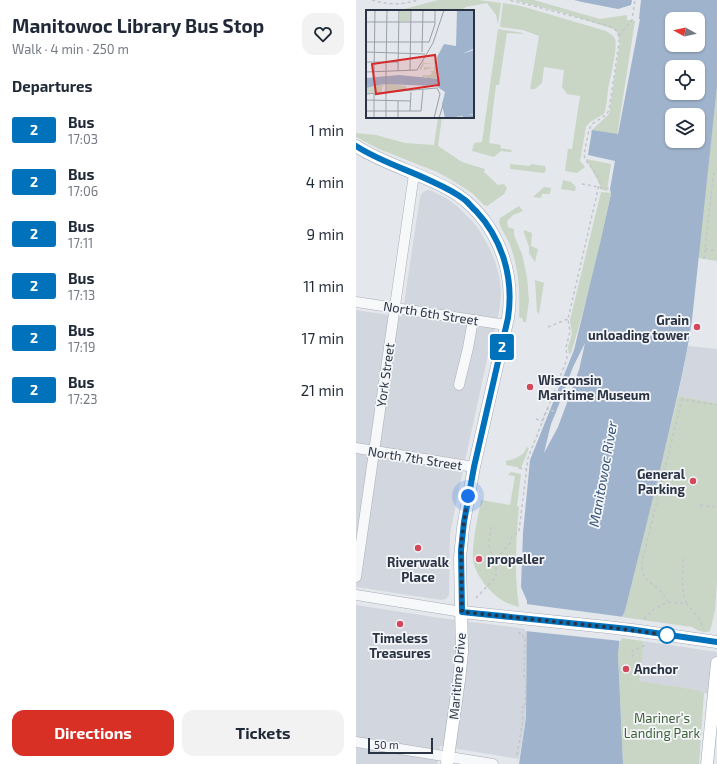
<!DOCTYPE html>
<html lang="en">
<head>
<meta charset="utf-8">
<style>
  :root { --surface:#fff; --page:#f2f2f3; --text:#1f2937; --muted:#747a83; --accent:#d93025 }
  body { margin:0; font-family:"Exo 2",sans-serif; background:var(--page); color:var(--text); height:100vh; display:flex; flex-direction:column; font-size:15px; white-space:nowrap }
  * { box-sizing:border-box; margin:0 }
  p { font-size:13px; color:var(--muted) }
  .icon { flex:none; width:22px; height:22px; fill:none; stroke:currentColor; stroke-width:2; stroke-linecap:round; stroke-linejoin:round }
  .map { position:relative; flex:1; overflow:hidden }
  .side { display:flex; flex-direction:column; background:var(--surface); width:356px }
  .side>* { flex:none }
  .badge { padding:0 8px; border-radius:3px; font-size:14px; line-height:26px }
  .needle { width:26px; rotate:278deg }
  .fabs { position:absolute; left:309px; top:12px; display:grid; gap:8px }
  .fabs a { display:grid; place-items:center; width:40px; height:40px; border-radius:8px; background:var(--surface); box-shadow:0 1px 3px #0004; font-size:20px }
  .scale { position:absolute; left:12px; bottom:10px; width:65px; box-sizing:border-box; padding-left:4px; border:2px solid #2b3445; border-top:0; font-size:11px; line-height:14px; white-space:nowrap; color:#2b3445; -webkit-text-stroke:3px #f4f6f9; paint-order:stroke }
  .you { position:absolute; width:20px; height:20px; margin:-10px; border:3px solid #fff; border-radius:50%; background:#1a73e8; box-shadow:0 0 0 6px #1a73e833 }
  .map>.badge { position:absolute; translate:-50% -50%; box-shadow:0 0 0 2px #fff }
  h2 { padding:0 12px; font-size:15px; line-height:36px }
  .round { display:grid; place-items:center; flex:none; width:42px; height:42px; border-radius:12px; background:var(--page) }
  .head { display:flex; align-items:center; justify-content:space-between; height:68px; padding:0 12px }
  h1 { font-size:19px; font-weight:700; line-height:30px }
  .action { display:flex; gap:8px; margin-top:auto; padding:8px 12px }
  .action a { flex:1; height:46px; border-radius:12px; background:var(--accent); color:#fff; font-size:16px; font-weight:700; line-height:46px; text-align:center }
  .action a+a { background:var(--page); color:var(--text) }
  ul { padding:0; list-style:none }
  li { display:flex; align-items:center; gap:12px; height:52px; padding:0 12px }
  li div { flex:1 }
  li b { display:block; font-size:15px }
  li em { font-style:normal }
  li .badge { min-width:44px; font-weight:700; text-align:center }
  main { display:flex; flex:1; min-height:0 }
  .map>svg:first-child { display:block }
  .built { fill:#d2d6de }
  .green { fill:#c9d6c5 }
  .water { fill:#9fb4cc; fill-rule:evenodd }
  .pier { fill:#e4e7ec }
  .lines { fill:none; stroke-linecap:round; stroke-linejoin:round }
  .minor-casing { stroke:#a9aeb7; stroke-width:11 }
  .major-casing { stroke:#a3abb8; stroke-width:13 }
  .path { stroke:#c2c5cb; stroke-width:1.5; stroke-dasharray:3 3; stroke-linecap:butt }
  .minor { stroke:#f7f8fa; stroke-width:10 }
  .major { stroke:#fff; stroke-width:12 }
  .path-bridge { stroke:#c2c5cb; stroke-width:1.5; stroke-dasharray:3 3; stroke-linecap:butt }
  .line-casing { stroke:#fff; stroke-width:9 }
  .line { stroke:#0072bc; stroke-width:6 }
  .walk { stroke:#2b3445; stroke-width:4; stroke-dasharray:0 7.2 }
  .poi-dot { fill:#d1495b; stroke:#f4f6f9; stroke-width:1.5 }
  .stop-dot { fill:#fff; stroke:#0072bc; stroke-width:2 }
  .labels { text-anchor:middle; stroke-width:3.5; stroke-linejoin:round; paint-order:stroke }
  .street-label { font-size:13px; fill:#2b3445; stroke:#f4f6f9 }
  .poi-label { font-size:13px; font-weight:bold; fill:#2b3445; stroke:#f4f6f9; text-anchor:start }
  .park-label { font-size:13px; fill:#3f6138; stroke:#f4f6f9 }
  .water-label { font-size:14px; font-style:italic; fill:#34527a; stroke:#f4f6f9 }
  .inset-river { fill:none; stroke:#9fb4cc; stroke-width:2 }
  .inset-road { fill:none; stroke:#9a9fa9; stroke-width:1 }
  .view { fill:#d62828; fill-opacity:0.15; stroke:#d62828; stroke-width:2 }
  .inset-edge { fill:none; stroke:#2b3445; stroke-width:2 }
</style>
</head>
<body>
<main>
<section class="side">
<div class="head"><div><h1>Manitowoc Library Bus Stop</h1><p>Walk · 4 min · 250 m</p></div><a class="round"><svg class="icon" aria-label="heart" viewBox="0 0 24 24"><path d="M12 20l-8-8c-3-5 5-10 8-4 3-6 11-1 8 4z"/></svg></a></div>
<h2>Departures</h2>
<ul>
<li><span class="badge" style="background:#0072bc;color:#fff">2</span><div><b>Bus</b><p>17:03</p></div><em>1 min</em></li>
<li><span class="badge" style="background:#0072bc;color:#fff">2</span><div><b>Bus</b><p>17:06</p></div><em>4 min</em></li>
<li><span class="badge" style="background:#0072bc;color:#fff">2</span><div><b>Bus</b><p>17:11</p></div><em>9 min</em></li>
<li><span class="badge" style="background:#0072bc;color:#fff">2</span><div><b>Bus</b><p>17:13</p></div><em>11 min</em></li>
<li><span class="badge" style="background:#0072bc;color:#fff">2</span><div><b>Bus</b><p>17:19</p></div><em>17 min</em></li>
<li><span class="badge" style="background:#0072bc;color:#fff">2</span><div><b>Bus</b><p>17:23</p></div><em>21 min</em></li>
</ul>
<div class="action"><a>Directions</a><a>Tickets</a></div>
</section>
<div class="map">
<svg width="361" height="764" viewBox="0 0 361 764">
  <rect width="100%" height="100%" fill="#e4e7ec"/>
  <g class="built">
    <polygon points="72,190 76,191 90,198 101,206 115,220 122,228 133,247 139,261 143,276 145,293 144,306 137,341 134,345 124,392 104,484 94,534 93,595 90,599 85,600 0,587 0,310 46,317 64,197 65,194 69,191"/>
    <polygon points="332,346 361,349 361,403 322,396"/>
    <polygon points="0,605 84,618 171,629 170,718 163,759 84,746 81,764 0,764"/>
    <polygon points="287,641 361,652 361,694 348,693 342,690 282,681 288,647"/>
  </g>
  <g class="green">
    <polygon points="82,0 123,0 145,3 142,24 140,15 131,3 110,7 104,11 41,11"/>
    <polygon points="158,0 178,0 244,19 271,15 271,20 279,21 261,136 234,132 253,114 264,41 260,30 208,13"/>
    <path d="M147,3L165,6L250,31C253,33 257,35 259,39C262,47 254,80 252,89C251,98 251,106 248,114L234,122L230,127L224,161L229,167L221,173L209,171L212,149H216L224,96L211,94L206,87L208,70L188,67L186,83L179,89H174L183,36L167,30L144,27Z"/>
    <polygon points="142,29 167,33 166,34 151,33 143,85 140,85 133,143 145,145 144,148 156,150 155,152 145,151 138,157 116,151 118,143 126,142"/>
    <polygon points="361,87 361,261 342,258"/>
    <polygon points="82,117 86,117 82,146 106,162 129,169 128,172 142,185 148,184 151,188 148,194 131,206 128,205 116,193 94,179 81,172 23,149 0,137 0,133 20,135 49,143 78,145"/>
    <polygon points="230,159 255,164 251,191 244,189 244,185"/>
    <polygon points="154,164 174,166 175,164 189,166 190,170 188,173 154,169"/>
    <polygon points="207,180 215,182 220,187 219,191 205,189"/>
    <polygon points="188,187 195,188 194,194 186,194 185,198 177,197"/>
    <path d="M245,192L255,193C244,247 231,301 215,353L213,354L212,347L216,334L214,320Z"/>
    <path d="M163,206L167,211L157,215L151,221L152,227L158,229V235L166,254L171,277L173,300L170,322H167V319L163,317C164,293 163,268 154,245C151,238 147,232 144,225L143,222L144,218Z"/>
    <polygon points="168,230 176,233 175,246 182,249 179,262 173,253 173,247 168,233"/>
    <polygon points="179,280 188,283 183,314 181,312"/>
    <path d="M322,396L361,403V582L359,611L354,631C347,634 341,630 336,627L266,617L269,611Z"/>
    <polygon points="171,447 173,448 165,468 150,465 150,461 158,459 167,454"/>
    <path d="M155,472L165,474L161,506L163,507C160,540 158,574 163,607C159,606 153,604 149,602C135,594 118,575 117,558C116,542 122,517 125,500L154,505L159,476L152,475Z"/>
    <polygon points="264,638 287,641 288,647 283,681 342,690 348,693 343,764 267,764 262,654"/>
  </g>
  <g class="water">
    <polygon points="218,0 276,0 275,5 262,9 226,2"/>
    <path d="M285,0H361V87L336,320C329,369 316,417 305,466C293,514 281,563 269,611L266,617L262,654L267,764H163L170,718L171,601L165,587L167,533L174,460L218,350L245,239L255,194L254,189L259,161L232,155L236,130L262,134L284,19H283ZM316,19H342V45H316ZM316,67H342V93H316ZM316,115H342V141H316ZM229,343L223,370L202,427L188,453L195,424L200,412L217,367Z"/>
  </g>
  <polygon class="pier" points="170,604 268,617 265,641 169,631"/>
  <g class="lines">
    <defs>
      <g id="minor">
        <polyline points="0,302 150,325"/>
        <polyline points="103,385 112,348 117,320"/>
        <polyline points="0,448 118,467"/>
        <polyline points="0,577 58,174"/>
        <polyline points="0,595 106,612"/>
        <polyline points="0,742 137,764"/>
      </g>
      <g id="major">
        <path d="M0,146C29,165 64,173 94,190C138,216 160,268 152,318L118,467L107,528L104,558L106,652L103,680L91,764"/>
        <polyline points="106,612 251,627 284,631 361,642"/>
        <polyline points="351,764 361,663"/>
      </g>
    </defs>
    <use href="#minor" class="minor-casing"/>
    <use href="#major" class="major-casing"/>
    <g class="path">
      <path d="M16,0C32,5 46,5 62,0"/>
      <polyline points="263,35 276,20 279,0"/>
      <polyline points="226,184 254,189"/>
      <polyline points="349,249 361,251"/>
      <polyline points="348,259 357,178 358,173 361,170"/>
      <polyline points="192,327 212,319"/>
      <polyline points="163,468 170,469"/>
      <polyline points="344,505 361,507"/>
      <polyline points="135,527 133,544 134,551 140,559"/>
      <path d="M327,559C327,574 324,590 331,604"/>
      <path d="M120,598L140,577V559L154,543L155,538L163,531L172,458L211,359L210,347L214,332L212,319L244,181L242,176L229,159L228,154L233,130L236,124L250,115L253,110L263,43C263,33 262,31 254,26L170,4L152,0"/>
      <polyline points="312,602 307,593 289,578 286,571 286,562 326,399 361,405"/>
      <polyline points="288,619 299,608 312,602 331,604 344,620 348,629"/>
      <polyline points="276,657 278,654 276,651 288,646 288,643"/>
      <polyline points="161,755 167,720 166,707 169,708 170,679 168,679 169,639 167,639 167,634 163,633 162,630"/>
    </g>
    <use href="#minor" class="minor"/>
    <use href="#major" class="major"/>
    <polyline class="path-bridge" points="180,419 186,421 191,409 200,412"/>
  </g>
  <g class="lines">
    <defs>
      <path id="line" d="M0,146C23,161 50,169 75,181C86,186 99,192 109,200C113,203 116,208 120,211C147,240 158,279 152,318L118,467L108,522L105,550L106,612L273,629L361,642"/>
    </defs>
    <use href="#line" class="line-casing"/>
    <use href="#line" class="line"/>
    <polyline class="walk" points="112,496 108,522 105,545 106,612 251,627 311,635"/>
  </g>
  <g class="poi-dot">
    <circle cx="341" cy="327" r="4"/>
    <circle cx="174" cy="387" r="4"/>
    <circle cx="337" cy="481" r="4"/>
    <circle cx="62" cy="548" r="4"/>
    <circle cx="123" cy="559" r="4"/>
    <circle cx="44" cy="624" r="4"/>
    <circle cx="270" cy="669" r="4"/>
  </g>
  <circle class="stop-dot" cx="311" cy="635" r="8"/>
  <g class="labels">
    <g class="street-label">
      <text transform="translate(75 313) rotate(9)" y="5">North 6th Street</text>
      <text transform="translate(29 375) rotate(-82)" y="5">York Street</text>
      <text transform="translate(59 458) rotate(9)" y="5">North 7th Street</text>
      <text transform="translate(101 676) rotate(-85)" y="5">Maritime Drive</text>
    </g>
    <g class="poi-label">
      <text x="333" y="325" text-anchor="end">Grain<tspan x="333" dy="15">unloading tower</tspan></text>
      <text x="182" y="385">Wisconsin<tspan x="182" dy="15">Maritime Museum</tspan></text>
      <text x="329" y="479" text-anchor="end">General<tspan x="329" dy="15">Parking</tspan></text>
      <text x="131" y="564">propeller</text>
      <text x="62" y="567" text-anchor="middle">Riverwalk<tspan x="62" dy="15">Place</tspan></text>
      <text x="44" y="643" text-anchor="middle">Timeless<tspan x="44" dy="15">Treasures</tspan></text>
      <text x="278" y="674">Anchor</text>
    </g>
    <g class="park-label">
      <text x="306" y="723">Mariner's<tspan x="306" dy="15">Landing Park</tspan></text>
    </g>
    <g class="water-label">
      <text transform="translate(247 474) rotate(-80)" y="5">Manitowoc River</text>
    </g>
  </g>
  <g transform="translate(10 10)">
    <rect width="108" height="108" fill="#e4e7ec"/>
    <path d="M34,0H44V11H34ZM70,45L72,54L70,69L61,68L60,66L56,69L42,67L56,68L57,65H64L66,63L64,61H68V58L58,60V57L68,58L69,54H58L55,60L53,59L58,51V53L68,54V49L71,53ZM20,74L16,77V82L0,83V78ZM21,74L40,76V81L21,82Z" fill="#c9d6c5"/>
    <path d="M91,0H108L107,39L96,44L108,40V104L102,105H108V108H97V106L79,108L76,95L79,82L70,76L18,74L0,78V68L33,65L73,69L71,47L78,34L90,36Z" fill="#9fb4cc"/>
    <path class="inset-river" d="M77,94L85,75L97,71H108"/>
    <path class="inset-road" d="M0,12H69M0,32H63L69,14V0M0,42L59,44M56,42L57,0M0,52H32M44,60L45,0M20,61L21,0M20,61V83M32,61L33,0M0,62L51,60L67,33L78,0M8,67L9,0M0,84L71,78L74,84L68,108M0,90L44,91M0,101H55L57,80M44,101L45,82M8,108V83M20,108V83M32,108V91M73,108L77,95"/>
    <path class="view" d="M69,45L73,75L10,84L6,54Z"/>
    <rect width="108" height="108" class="inset-edge"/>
  </g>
</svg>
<div class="fabs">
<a><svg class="needle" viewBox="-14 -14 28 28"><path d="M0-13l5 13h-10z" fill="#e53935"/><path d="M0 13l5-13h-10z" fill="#747a83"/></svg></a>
<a><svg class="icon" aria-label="locate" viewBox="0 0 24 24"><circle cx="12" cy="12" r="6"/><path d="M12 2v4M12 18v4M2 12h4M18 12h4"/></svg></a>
<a><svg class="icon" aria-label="layers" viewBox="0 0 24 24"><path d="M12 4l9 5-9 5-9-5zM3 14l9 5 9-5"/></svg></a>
</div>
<div class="scale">50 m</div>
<div class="you" style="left:112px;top:496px"></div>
<b class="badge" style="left:146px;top:347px;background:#0072bc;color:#fff">2</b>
</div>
</main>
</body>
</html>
